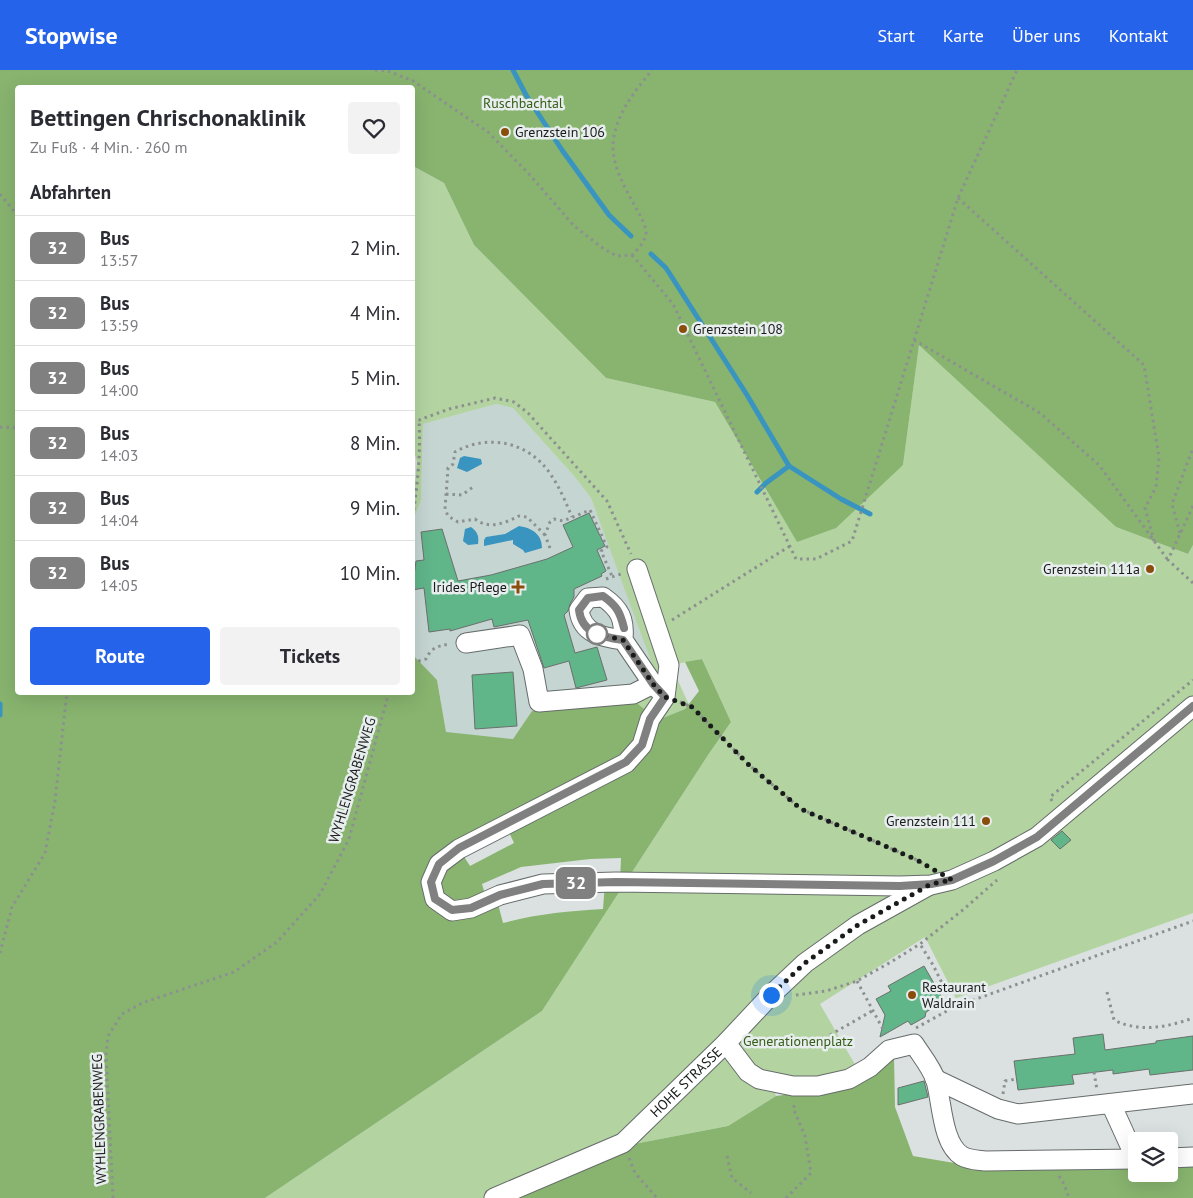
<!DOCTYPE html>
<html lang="de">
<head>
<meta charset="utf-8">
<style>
  :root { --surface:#fff; --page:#f2f2f3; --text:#2b2b33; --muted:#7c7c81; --line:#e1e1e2; --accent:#2563eb }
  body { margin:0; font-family:"PT Sans",sans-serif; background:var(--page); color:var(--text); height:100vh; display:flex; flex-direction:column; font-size:19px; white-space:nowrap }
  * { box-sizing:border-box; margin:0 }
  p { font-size:16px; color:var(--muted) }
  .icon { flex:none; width:28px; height:28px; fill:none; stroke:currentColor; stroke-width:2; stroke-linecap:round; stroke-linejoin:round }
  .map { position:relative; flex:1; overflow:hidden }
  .drawer { position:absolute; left:15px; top:15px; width:400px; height:610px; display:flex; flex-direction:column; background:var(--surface); border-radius:5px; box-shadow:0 5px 20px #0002 }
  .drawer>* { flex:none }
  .badge { padding:0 10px; border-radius:8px; font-size:18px; line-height:32px }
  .fabs { position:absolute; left:1128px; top:1062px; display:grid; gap:10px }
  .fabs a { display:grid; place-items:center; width:50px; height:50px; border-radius:5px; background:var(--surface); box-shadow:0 5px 20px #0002; font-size:25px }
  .you { position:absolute; width:25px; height:25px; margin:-12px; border:4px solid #fff; border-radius:50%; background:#1a73e8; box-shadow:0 0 0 8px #1a73e833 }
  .map>.badge { position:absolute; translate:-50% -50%; box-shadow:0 0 0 2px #fff }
  h2 { padding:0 15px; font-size:19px; line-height:45px }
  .round { display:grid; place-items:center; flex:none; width:52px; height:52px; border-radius:5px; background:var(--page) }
  .head { display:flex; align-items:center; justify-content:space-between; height:85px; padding:0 15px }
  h1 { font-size:24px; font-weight:600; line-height:38px }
  .button { display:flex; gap:10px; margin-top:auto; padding:10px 15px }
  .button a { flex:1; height:58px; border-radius:5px; background:var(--accent); color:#fff; font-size:20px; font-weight:600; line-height:58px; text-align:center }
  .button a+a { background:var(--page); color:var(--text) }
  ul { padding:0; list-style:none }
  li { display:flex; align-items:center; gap:15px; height:65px; padding:0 15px; border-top:1px solid var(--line) }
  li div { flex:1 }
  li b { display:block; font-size:19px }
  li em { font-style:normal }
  li .badge { min-width:55px; font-weight:700; text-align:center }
  header { display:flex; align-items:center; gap:30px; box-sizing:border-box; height:70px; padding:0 25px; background:var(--accent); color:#fff }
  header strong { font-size:24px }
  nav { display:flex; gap:28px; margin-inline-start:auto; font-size:18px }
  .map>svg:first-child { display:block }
  .built { fill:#c5d5d2 }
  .green { fill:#b3d4a1 }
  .forest { fill:#88b46f; fill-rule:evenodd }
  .water { fill:#3a94c0 }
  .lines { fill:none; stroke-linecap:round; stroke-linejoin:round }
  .stream { stroke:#3a94c0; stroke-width:5 }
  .building { fill:#60b589; stroke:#6b706d }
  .minor-casing { stroke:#666c6b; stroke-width:21 }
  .path { stroke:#8c9190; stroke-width:3; stroke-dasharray:2.5 4; stroke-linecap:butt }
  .minor { stroke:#fff; stroke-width:19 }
  .line-casing { stroke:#fff; stroke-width:11 }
  .line { stroke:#808080; stroke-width:8 }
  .walk { stroke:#191b1b; stroke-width:5; stroke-dasharray:0 9 }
  .poi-dot { fill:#8a4e0c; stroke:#e7eeed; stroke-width:2 }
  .stop-dot { fill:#fff; stroke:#808080; stroke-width:2.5 }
  .labels { text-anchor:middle; stroke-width:5; stroke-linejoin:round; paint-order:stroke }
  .park-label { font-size:14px; fill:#355d17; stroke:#e7eeed }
  .poi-label { font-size:14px; fill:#191b1b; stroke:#e7eeed; text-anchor:start }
  .street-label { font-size:14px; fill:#191b1b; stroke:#e7eeed }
</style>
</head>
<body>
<header>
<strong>Stopwise</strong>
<nav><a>Start</a><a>Karte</a><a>Über uns</a><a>Kontakt</a></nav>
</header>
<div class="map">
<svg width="1193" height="1128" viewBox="0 0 1193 1128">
  <rect width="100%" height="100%" fill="#dae1e0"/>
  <polygon class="built" points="496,334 513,338 574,406 591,428 655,599 633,630 532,641 513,669 446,663 437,610 413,585 412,450 421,430 423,354"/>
  <polygon class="green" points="413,96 444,113 474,175 606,308 715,332 797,472 903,395 919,274 1116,457 1188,484 1193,475 1193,843 956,928 925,867 820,934 857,998 831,1007 770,1008 776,1026 728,1056 629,1075 494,1128 265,1128 542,941 708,685 731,652 702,589 671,595 689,635 685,639 658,650 633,630 654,599 591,428 574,406 513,338 496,334 423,354 421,430 413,450 413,432 417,392 412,373"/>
  <g class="forest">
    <path d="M0,0H1193V475L1188,484L1116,457L919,275L903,395L836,458L797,472L715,332L606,308L474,175L444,113L413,96L412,18H18V622H412L413,585L437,610L446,662L513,669L532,641L633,630L658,650L685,639L699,621L685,592L702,589L731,652L708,685L542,941L265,1128H0ZM508,760L514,773L470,796L463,785ZM621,788L620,813H605L603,839C569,841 536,844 503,853L497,830L488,834L482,814L521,797L590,789Z"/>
    <polygon points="894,988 895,1037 913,1086 972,1096 1136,1093 1136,1104 1169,1104 1169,1093 1193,1093 1193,1128 494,1128 629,1075 728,1056 776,1026 836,1018 865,1009"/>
  </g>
  <g class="water">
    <polygon points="464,386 481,389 482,394 467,402 457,398 460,388"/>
    <path d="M519,456C532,458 542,464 542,478L525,483L523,480L513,474V470L484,476V470L486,467L505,464Z"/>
    <path d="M471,457C478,462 479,467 478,474L468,475L463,471L465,459Z"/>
  </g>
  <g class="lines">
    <g class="stream">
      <polyline points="513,0 526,25 562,80 609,145 631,166"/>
      <polyline points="651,184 666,198 747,325 789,396 841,429 870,444"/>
      <polyline points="757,422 766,413 789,396"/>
      <polyline points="0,634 0,645"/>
    </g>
  </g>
  <g class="building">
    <polygon points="589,443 605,476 597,480 606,501 601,504 602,506 574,519 574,527 570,534 568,541 564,545 575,583 597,577 607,610 576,618 569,591 544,598 528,550 494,557 492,549 450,561 450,559 429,562 424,518 412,520 416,491 424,490 421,462 442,459 458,511 491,505 547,489 573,477 563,455"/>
    <polygon points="513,602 517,656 475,659 472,605"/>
    <polygon points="1062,761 1071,770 1060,779 1051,770"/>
    <polygon points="924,896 943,929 937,933 937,936 926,942 925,947 911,955 908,951 880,967 885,945 876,929 891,921 888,916"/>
    <polygon points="1103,964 1105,980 1156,973 1156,971 1193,966 1193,1000 1150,1005 1149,999 1113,1004 1113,1000 1072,1005 1074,1014 1018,1020 1014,991 1075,984 1073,968"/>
    <polygon points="924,1011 928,1027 898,1035 898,1018"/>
  </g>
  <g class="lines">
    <defs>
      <g id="minor">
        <polyline points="637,499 669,595 665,627 650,649 642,675 626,693 459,779 439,794 431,812 435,829 452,841 471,838 500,825 543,814 616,812 900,816 931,815 952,810 994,791 1037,767 1193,636"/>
        <path d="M623,570C602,567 582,564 579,540L588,528L603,527C620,539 625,549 623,570L653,614L661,622"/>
        <polyline points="466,573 520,565 533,599 539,632 633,624 653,614"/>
        <path d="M726,973L748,1002L759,1009L793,1016H818L849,1009L870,997L889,980L914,974C921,985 932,998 936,1011C942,1032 942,1074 962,1086C969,1090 977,1090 985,1091L1136,1089L1111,1034"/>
        <polyline points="935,1009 998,1039 1018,1044 1193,1024"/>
        <polyline points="1169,1088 1193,1087"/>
        <path id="s1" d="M494,1128L623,1073L726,973L771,925L805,893L858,855L928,816"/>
      </g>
    </defs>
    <use href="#minor" class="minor-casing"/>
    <g class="path">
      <path d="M375,0L388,1L413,11L488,62L529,104L574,156L604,179L617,186L632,185C638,179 645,172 646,163C646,155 640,145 636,138C624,116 609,92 614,66C619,40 636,20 652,0"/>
      <polyline points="0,124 18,146"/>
      <polyline points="958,128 1144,295 1159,387 1156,417 1145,438 1154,471"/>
      <polyline points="18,167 18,168"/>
      <polyline points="632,185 673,234 796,489 816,489 852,471 958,128 1017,0"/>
      <polyline points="914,270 1040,343 1099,395 1168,490"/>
      <polyline points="412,349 419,350 449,339 495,328 514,332 528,343 607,431 631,484"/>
      <polyline points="0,357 18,358"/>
      <polyline points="446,424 462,425 473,417"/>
      <polyline points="1193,436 1168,490 1193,513"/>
      <path d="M412,453C417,418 421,385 419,350"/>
      <polyline points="1180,463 1172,434 1193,378"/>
      <path d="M545,465L527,447L519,446C505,453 489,460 475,449L458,452L448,446L445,439L448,398L453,394L455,382C488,363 530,372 551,405C560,418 566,433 572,447"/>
      <polyline points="550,478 545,465 550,452 554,449 563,451 590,440 607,477 601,481 612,506"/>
      <polyline points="606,509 621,504"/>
      <polyline points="672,550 790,476"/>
      <path d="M412,593L426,589C431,578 437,576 450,574"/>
      <polyline points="680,632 692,637 749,695 801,739 917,790 929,797"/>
      <polyline points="1052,731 1050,727 1193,610"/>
      <polyline points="0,883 12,837 45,783 55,731 67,622"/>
      <polyline points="857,911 885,963"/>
      <path d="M1107,922L1114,950C1140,963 1168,957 1193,948"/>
      <polyline points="796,925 826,921 857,911 891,892 920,874 964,839 997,810"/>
      <polyline points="954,937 1193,851"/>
      <polyline points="916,958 954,937 933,895 920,874"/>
      <polyline points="830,965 872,941"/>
      <polyline points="1094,1002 1097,1020"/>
      <polyline points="1003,1024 1005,1011 1016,1009"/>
      <polyline points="727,1086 732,1108 751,1123"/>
      <polyline points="629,1088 635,1103 657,1128"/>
      <polyline points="1059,1106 1064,1114 1069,1128"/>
      <polyline points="113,1128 106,985 108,966 122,944 142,933 234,902 277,872 320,824 349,769 389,622"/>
      <polyline points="786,1128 811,1103 805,1066 793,1038 796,1033"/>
    </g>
    <use href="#minor" class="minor"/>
  </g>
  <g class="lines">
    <defs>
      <path id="line" d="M624,558C620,542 617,536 603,526L588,528L579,540C582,564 602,567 623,570L653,614L665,627L650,649L642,675L626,692L459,778L439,794L431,812L435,829L452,840L471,838L500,825L543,814L616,812L900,816L931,814L952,810L994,791L1037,767L1193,636"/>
    </defs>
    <use href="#line" class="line-casing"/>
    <use href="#line" class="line"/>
    <polyline class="walk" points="597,564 623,570 653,614 665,627 692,637 749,695 801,739 917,790 952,810 931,814 858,855 805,893 771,925"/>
  </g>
  <g class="poi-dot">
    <circle cx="505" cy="62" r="5"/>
    <circle cx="683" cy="259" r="5"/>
    <circle cx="1150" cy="499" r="5"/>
    <path d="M515.5 509.5h5v5h5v5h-5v5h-5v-5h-5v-5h5z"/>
    <circle cx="986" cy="751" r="5"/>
    <circle cx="912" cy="925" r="5"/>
  </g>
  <circle class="stop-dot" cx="597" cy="564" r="10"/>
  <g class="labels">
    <g class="park-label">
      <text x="523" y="38">Ruschbachtal</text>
      <text x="798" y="976">Generationenplatz</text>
    </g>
    <g class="poi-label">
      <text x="515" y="67">Grenzstein 106</text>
      <text x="693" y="264">Grenzstein 108</text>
      <text x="1140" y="504" text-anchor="end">Grenzstein 111a</text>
      <text x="507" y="522" text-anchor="end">Irides Pflege</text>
      <text x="976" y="756" text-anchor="end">Grenzstein 111</text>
      <text x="922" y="922">Restaurant<tspan x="922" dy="16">Waldrain</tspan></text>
    </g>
    <g class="street-label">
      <text transform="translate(352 710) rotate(-73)" y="5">WYHLENGRABENWEG</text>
      <text dy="5" stroke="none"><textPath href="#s1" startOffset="228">HOHE STRASSE</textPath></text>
      <text transform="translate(99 1049) rotate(-92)" y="5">WYHLENGRABENWEG</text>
    </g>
  </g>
</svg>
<div class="fabs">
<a><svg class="icon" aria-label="layers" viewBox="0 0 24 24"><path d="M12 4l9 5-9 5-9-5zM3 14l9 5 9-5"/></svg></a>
</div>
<div class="you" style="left:771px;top:925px"></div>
<b class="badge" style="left:576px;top:813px;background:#808080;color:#fff">32</b>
<section class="drawer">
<div class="head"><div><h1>Bettingen Chrischonaklinik</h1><p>Zu Fuß · 4 Min. · 260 m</p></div><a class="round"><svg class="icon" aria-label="heart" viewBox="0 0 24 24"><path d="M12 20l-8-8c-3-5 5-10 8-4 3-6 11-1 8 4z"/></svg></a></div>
<h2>Abfahrten</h2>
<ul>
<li><span class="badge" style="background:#808080;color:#fff">32</span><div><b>Bus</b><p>13:57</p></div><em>2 Min.</em></li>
<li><span class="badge" style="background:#808080;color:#fff">32</span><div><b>Bus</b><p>13:59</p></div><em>4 Min.</em></li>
<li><span class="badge" style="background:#808080;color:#fff">32</span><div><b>Bus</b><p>14:00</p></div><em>5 Min.</em></li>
<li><span class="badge" style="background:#808080;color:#fff">32</span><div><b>Bus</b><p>14:03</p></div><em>8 Min.</em></li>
<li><span class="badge" style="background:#808080;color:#fff">32</span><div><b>Bus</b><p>14:04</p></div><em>9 Min.</em></li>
<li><span class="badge" style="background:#808080;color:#fff">32</span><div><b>Bus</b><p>14:05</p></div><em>10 Min.</em></li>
</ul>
<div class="button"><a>Route</a><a>Tickets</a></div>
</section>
</div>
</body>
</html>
